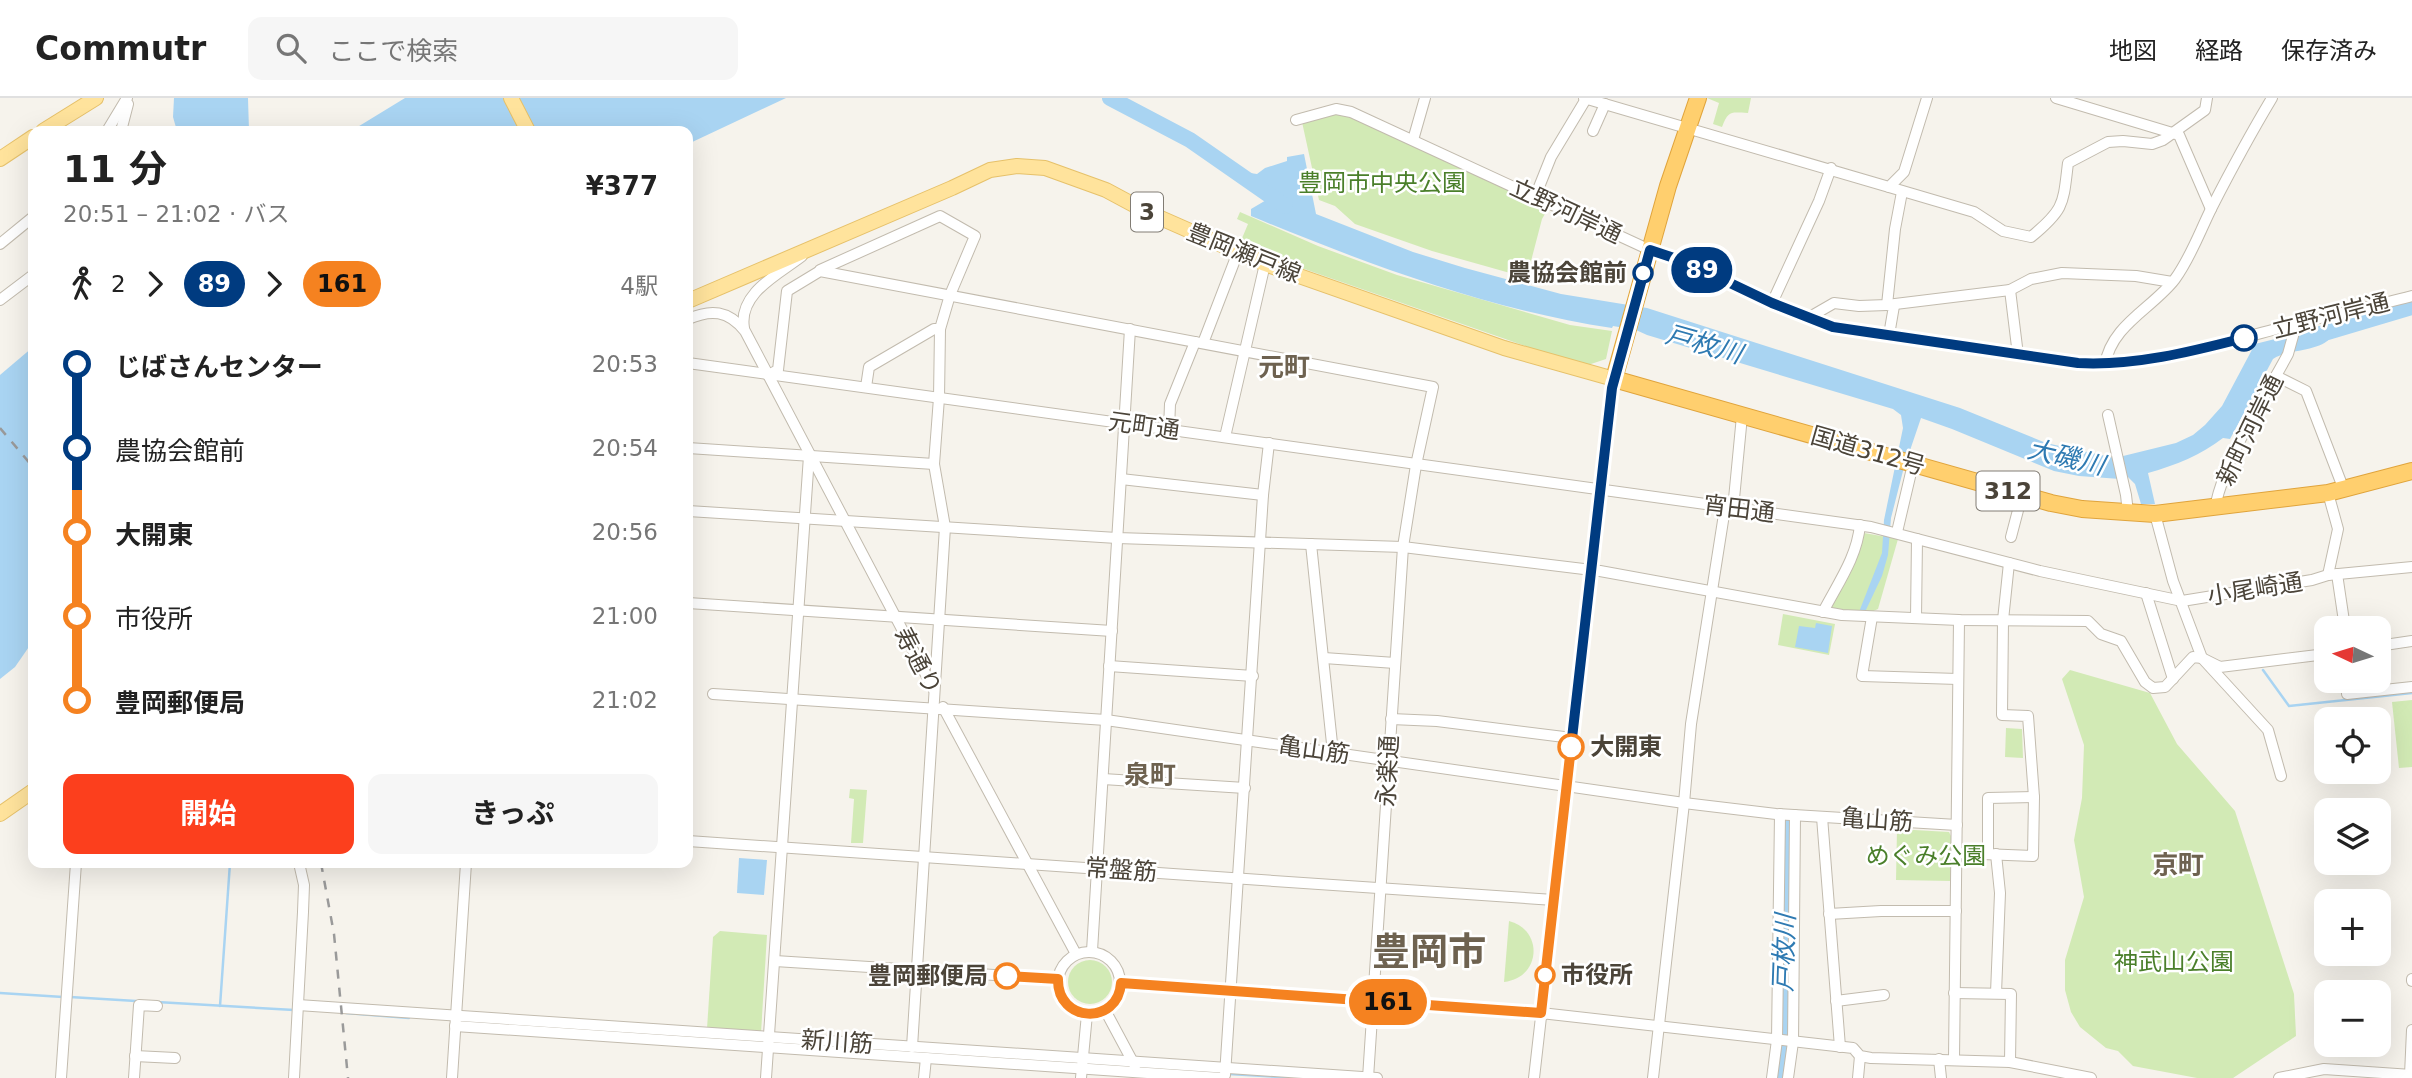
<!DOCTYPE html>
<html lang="ja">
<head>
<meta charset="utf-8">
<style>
  :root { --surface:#fff; --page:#f6f6f6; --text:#222; --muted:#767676; --line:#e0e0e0; --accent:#fc3f1d }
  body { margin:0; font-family:"DejaVu Sans","Noto Sans JP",sans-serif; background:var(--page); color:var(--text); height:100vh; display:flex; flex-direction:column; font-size:26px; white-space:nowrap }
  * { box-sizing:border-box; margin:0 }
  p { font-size:23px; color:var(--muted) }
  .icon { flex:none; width:38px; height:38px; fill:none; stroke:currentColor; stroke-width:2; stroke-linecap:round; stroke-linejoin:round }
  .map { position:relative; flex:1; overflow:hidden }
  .panel { position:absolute; left:28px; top:28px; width:665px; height:742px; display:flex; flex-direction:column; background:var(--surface); border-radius:14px; box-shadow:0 7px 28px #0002 }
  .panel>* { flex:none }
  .badge { padding:0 14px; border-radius:23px; font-size:24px; line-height:46px }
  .needle { width:46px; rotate:274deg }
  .controls { position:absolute; left:2314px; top:518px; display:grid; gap:14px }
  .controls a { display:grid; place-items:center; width:77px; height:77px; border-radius:14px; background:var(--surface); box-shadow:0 7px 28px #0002; font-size:35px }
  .map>.badge { position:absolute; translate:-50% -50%; box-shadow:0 0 0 4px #fff }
  .legs { display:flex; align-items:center; gap:10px; height:77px; padding:0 35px; font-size:23px }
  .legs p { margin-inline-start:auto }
  .summary { display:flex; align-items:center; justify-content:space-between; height:119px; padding:0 35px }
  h1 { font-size:38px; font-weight:700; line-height:52px }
  .button { display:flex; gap:14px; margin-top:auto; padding:14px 35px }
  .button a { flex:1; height:80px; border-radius:14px; background:var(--accent); color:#fff; font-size:28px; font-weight:700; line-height:80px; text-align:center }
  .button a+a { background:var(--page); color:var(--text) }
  ul { padding:0 35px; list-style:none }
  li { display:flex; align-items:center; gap:24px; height:84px; font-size:26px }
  li i { display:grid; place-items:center; width:10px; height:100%; margin:0 9px; background:currentColor }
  li i::after { content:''; width:18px; height:18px; margin:-9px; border:5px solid; border-radius:50%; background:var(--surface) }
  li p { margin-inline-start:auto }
  li:first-child i { background:linear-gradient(#0000 50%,currentColor 0) }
  li:last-child i { background:linear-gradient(currentColor 50%,#0000 0) }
  header { display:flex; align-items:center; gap:42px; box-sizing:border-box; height:98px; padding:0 35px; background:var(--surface); border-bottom:2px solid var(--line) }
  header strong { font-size:33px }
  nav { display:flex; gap:38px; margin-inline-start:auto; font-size:24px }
  .search { width:490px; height:63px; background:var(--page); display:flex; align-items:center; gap:18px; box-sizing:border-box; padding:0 24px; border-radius:14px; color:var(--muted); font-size:26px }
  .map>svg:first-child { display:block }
  .green { fill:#d2eab5 }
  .water { fill:#a9d4f2 }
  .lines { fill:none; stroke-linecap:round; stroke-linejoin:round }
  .stream { stroke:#a9d4f2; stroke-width:2.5 }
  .river { stroke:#a9d4f2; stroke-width:16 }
  .minor-casing { stroke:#c2bbae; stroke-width:12 }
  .major-casing { stroke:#e6c16a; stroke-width:16 }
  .highway-casing { stroke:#e0a43c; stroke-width:18 }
  .minor { stroke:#fff; stroke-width:10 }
  .major { stroke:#ffe39c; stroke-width:14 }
  .highway { stroke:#ffcf6e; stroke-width:16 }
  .rail { stroke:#9a9a9a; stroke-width:2.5; stroke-dasharray:9 9; stroke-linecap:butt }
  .line-1-casing { stroke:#fff; stroke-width:16 }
  .line-2-casing { stroke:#fff; stroke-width:16 }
  .line-1 { stroke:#003b80; stroke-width:10 }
  .line-2 { stroke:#f58220; stroke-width:10 }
  .stop-1-dot { fill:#fff; stroke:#003b80; stroke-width:3.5 }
  .stop-2-dot { fill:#fff; stroke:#f58220; stroke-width:3.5 }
  .labels { text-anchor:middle; stroke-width:5; stroke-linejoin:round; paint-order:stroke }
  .shield { fill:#fff; stroke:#817c74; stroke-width:2 }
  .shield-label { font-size:23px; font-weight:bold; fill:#4b4439 }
  .park-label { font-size:24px; fill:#4a7f2a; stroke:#fff }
  .street-label { font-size:24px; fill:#4b4439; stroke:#fff }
  .stop-label { font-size:24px; font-weight:bold; fill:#4b4439; stroke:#fff; text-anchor:end }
  .water-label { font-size:26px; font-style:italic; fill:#2e7ab2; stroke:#fff }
  .neighbourhood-label { font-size:26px; font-weight:bold; fill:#6e6250; stroke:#fff }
  .town-label { font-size:38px; font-weight:bold; fill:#6e6250; stroke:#fff }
</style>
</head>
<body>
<header>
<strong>Commutr</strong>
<div class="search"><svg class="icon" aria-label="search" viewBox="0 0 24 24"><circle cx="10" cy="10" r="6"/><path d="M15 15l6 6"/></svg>ここで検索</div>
<nav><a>地図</a><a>経路</a><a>保存済み</a></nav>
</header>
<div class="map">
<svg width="2412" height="980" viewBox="0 0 2412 980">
  <rect width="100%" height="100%" fill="#f6f3ec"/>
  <g class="green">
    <path d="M1751,0L1748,15C1732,15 1729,11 1722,29L1713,26L1719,5L1707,0Z"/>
    <polygon points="1339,14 1549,109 1542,121 1530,167 1517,177 1432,153 1355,126 1335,108 1319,102 1302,24"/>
    <polygon points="1240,114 1318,148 1397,177 1570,227 1612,233 1606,261 1588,267 1534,251 1267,158 1240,145 1248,126 1237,121"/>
    <polygon points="1864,435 1898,441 1878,511 1871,514 1832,511 1830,509"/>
    <polygon points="1783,516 1835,526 1829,557 1778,547"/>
    <polygon points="2070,572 2150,595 2177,646 2235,713 2294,896 2296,938 2233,980 2197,980 2133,968 2118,953 2106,950 2080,929 2071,914 2065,892 2065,862 2084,799 2074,742 2082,700 2084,647 2062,581"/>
    <polygon points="2412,602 2412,669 2399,670 2392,604"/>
    <polygon points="2006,630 2022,631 2023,660 2005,659"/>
    <polygon points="850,691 867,692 863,745 851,745 854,701 849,700"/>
    <polygon points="1897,731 1949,734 1951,738 1951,783 1896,782"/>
    <path d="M1509,823C1544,832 1541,880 1504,884Z"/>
    <polygon points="720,833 767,837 761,935 707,931 713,839"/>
    <circle cx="1090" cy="884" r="22"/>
  </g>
  <g class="water">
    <polygon points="174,0 248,0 249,33 177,33 173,19"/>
    <polygon points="405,0 786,0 688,46 688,33 351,33"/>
    <path d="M1304,56L1316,116L1413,154L1465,170L1561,196L1647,210L1960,310L2046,345L2115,360L2176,345L2193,337L2205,327L2222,308L2255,246L2330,227L2333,236C2323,255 2289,250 2273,261L2230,341L2223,340C2201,357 2176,367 2148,375L2155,406H2141L2135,386L2126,377L2120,381L2079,378L2054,373L1952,331L1921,320L1903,373L1891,420L1888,457L1882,478L1865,514H1859L1882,455L1884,422L1903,330L1901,317L1893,311L1647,237L1636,232L1613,228L1612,230C1487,211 1367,166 1251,118V111L1268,101L1265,91L1247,81L1250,75L1257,76L1265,70L1287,63V59Z"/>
    <polygon points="33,249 33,543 15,569 0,581 0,277"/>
    <polygon points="1816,525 1832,528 1828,555 1795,549 1799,528 1815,530"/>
    <polygon points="2388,631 2390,665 2378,666 2378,632"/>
    <polygon points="739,760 767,762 764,797 737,795"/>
  </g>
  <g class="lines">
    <g class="stream">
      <polyline points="2263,572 2289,608 2412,595"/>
      <polyline points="0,895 63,899"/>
      <polyline points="70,899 136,903"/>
      <polyline points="157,904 294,912"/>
      <polyline points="220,908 230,765"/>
      <polyline points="346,915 409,920"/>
      <polyline points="1229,976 1296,980"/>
    </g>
    <g class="river">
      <polyline points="1110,0 1190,42 1285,108"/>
      <polyline points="2314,238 2412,209"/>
      <polyline points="1780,980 1784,939 1789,729"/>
    </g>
    <defs>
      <g id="minor">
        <polyline points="1584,0 1889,89 1904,74 1927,0"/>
        <polyline points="2056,0 2179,37 2211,111"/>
        <path d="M1296,22L1336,11L1351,14L1650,152L1686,164L1772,205L1833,229L2078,266C2149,268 2219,246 2287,228C2329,217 2371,209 2412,198"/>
        <polyline points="107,33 127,0"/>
        <polyline points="121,33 128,6"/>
        <polyline points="1593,33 1605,6"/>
        <polyline points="1413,42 1425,0"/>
        <path d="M1889,89L1974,114L2003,133L2031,139C2065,111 2063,106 2068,65L2108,44L2123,43L2152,46L2163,42L2205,12L2207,0"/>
        <polyline points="1535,99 1551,59 1586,1"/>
        <polyline points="0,146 33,119"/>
        <polyline points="820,172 940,118 975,138 950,197 940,231 939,300 934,366 945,429 912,949"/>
        <polyline points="2010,192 2018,257"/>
        <polyline points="0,202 33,177"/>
        <polyline points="1772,205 1819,103 1831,70"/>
        <polyline points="1808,220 1834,205 1859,208 1887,207 2010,192 2031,181 2062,175 2136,178 2172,184"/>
        <path d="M688,221C711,211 728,212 745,233L934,592"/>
        <path d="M744,230C738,195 779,176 802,158"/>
        <polyline points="1889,237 1894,208 1887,207 1895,131 1902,94"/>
        <polyline points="1203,245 1238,154"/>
        <polyline points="688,265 1871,429 2040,473 2182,503 2312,482 2328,477 2412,469"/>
        <path d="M2105,267C2111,227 2153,210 2175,181C2191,159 2200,133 2212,109C2231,72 2251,35 2272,0"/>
        <polyline points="768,277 778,272 787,193 820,173 1433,289 1416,367 1403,449 1368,980"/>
        <polyline points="2276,278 2306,293 2344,392"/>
        <polyline points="866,289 869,269 934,231 940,231"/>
        <polyline points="2108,317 2126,397 2128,415"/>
        <polyline points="1169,332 1170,306 1195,244"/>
        <polyline points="1225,339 1265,166"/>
        <polyline points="688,350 934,366"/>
        <polyline points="1121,381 1263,397"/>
        <path d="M2215,409C2227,354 2262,305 2288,256L2293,238L2291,227"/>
        <polyline points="1733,411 1742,318"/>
        <polyline points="688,413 1117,440 1403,449 1600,473 1842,517 1959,522 2088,523 2101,536 2121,543 2145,584 2153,590 2165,589 2193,559 2202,560 2220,569 2326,556"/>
        <polyline points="2155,416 2173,483 2202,560 2268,632 2281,678"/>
        <polyline points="1897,434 1913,366"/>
        <polyline points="2011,439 2022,397"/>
        <polyline points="1311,446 1333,655"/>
        <polyline points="2337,476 2345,530"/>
        <polyline points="2328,477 2338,431 2328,395"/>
        <polyline points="2146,495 2173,581"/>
        <polyline points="688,505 1112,533"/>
        <path d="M1823,514C1838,485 1857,459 1860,427"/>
        <polyline points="1872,519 1862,578 1958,581"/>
        <polyline points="1916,520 1917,441"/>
        <polyline points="2378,548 2412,543"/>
        <polyline points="1324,560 1395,565"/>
        <polyline points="1109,568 1253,578"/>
        <polyline points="2347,583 2347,596 2412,589"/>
        <polyline points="713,596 1106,622 1684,705 1776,716 1957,727"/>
        <polyline points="943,609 1076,856"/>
        <polyline points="1391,621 1437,623 1572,640"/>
        <polyline points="1103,681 1245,690"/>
        <polyline points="1822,719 1840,949"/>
        <polyline points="688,743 1554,802"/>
        <polyline points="1957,755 2033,758 2034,699 2028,618 2002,617 2003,522 2009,465"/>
        <polyline points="1988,756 1988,700 2034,699"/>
        <polyline points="1829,816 1881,813 1956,813"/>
        <polyline points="1092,853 1130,231"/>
        <circle cx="1089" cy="885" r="31"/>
        <polyline points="775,863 1058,881"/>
        <polyline points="2412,881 2412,883"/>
        <polyline points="1121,885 1541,915 1853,950 1860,958 1871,960 2010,964 2091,980"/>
        <polyline points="1954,895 2011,896 2010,964"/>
        <polyline points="1996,895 2000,795 1996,756"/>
        <polyline points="1836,903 1884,897"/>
        <polyline points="298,907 1377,980"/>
        <polyline points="1105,912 1135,968"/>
        <polyline points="455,928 1221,980"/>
        <polyline points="135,958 175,960"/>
        <polyline points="1939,961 1941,980"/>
        <polyline points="1954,961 1959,522"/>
        <polyline points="1225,977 1263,397 1269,345"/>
        <polyline points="2410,977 2412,932"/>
        <polyline points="61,980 76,765"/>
        <polyline points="134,980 139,907 157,908"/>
        <polyline points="294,980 303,814 304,787 299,765"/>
        <polyline points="452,980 466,765"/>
        <polyline points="766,980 809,358"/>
        <polyline points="924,980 926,960"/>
        <polyline points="1081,980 1087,916"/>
        <polyline points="1534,980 1614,281"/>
        <polyline points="1653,980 1684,705 1691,626 1725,410"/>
        <polyline points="1772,980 1777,942 1780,716"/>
        <polyline points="1788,980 1793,944 1795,717"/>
        <polyline points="1858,980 1860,958"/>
        <polyline points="2279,980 2324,971 2412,977"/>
      </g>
      <g id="major">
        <polyline points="511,0 528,33"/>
        <polyline points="43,33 96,0"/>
        <polyline points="0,61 33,39"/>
        <polyline points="688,203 952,90 990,72 1017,68 1045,70 1106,92 1147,114 1265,166 1504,250 1614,281"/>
        <polyline points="0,716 33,693"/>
      </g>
      <polyline id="highway" points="1698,0 1668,88 1614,281 2051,405 2082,411 2155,416 2328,395 2412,373"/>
    </defs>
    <use href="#minor" class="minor-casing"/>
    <use href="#major" class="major-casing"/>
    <use href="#highway" class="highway-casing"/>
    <use href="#minor" class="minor"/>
    <use href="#major" class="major"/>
    <use href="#highway" class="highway"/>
    <g class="rail">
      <polyline points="0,330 33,369"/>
      <polyline points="321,765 334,836 348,980"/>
    </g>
  </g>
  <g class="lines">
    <defs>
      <path id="line-1" d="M1571,649L1612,290L1650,152L1686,164L1772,205L1833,229L2078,265C2134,268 2190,254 2244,240"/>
      <path id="line-2" d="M1007,878L1058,881C1057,925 1118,928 1121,885L1541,915L1571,649"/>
    </defs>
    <use href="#line-1" class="line-1-casing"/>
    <use href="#line-2" class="line-2-casing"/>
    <use href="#line-1" class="line-1"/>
    <use href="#line-2" class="line-2"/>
  </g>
  <g class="stop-1-dot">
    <circle cx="1643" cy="175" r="9"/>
    <circle cx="2244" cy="240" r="12"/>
  </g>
  <g class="stop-2-dot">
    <circle cx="1571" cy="649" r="12"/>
    <circle cx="1545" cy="877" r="9"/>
    <circle cx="1007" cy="878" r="12"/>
  </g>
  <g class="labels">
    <g class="shield">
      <rect x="1131" y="94.5" width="32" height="39" rx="5"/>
      <rect x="1976.5" y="373.5" width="63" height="39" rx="5"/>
    </g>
    <g class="shield-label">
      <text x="1147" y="122">3</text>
      <text x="2008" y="401">312</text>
    </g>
    <g class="park-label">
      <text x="1382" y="93">豊岡市中央公園</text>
      <text x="1926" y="766">めぐみ公園</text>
      <text x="2174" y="872">神武山公園</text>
    </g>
    <g class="street-label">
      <text transform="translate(1566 113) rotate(25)" y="8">立野河岸通</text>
      <text transform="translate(1244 155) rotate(22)" y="8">豊岡瀬戸線</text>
      <text transform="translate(2331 218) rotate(-14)" y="8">立野河岸通</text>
      <text transform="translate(1144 328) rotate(8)" y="8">元町通</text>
      <text transform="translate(2250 332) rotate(-64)" y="8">新町河岸通</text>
      <text transform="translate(1868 353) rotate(16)" y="8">国道312号</text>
      <text transform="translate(1739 411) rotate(7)" y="8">宵田通</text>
      <text transform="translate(2255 491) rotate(-9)" y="8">小尾崎通</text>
      <text transform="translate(918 563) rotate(62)" y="8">寿通り</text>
      <text transform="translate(1314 652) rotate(8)" y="8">亀山筋</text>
      <text transform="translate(1388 673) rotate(-87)" y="8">永楽通</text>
      <text transform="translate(1877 722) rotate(4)" y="8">亀山筋</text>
      <text transform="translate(1121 772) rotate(4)" y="8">常盤筋</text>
      <text transform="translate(837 944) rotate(4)" y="8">新川筋</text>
    </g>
    <g class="stop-label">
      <text x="1627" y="183">農協会館前</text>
      <text x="1590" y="657" text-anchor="start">大開東</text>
      <text x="1561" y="885" text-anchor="start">市役所</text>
      <text x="988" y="886">豊岡郵便局</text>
    </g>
    <g class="water-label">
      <text transform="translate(1704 246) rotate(16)" y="9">戸枚川</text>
      <text transform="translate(2066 359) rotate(13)" y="9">大磯川</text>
      <text transform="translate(1784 855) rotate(-88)" y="9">戸枚川</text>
    </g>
    <g class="neighbourhood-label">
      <text x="1284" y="278">元町</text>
      <text x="1150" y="686">泉町</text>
      <text x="2178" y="776">京町</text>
    </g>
    <g class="town-label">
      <text x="1429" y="867">豊岡市</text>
    </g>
  </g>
</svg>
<div class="controls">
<a><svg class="needle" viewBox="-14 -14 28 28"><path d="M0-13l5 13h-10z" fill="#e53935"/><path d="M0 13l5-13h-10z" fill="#767676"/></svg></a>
<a><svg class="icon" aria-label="locate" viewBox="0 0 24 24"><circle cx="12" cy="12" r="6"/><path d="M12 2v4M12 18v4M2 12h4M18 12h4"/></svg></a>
<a><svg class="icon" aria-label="layers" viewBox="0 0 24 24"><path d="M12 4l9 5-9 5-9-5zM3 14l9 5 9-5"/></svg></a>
<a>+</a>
<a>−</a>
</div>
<b class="badge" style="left:1702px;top:172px;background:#003b80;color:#fff">89</b>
<b class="badge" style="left:1388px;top:904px;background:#f58220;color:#111">161</b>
<section class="panel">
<div class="summary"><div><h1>11 分</h1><p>20:51 – 21:02 · バス</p></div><b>¥377</b></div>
<div class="legs"><svg class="icon" aria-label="walk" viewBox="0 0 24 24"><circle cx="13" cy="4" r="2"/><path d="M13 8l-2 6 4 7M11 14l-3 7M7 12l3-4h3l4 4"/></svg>2<svg class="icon" aria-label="forward" viewBox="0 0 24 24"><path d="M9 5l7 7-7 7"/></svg><b class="badge" style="background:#003b80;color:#fff">89</b><svg class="icon" aria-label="forward" viewBox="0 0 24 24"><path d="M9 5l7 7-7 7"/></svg><b class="badge" style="background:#f58220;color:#111">161</b><p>4駅</p></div>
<ul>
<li><i style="color:#003b80"></i><b>じばさんセンター</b><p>20:53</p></li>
<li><i style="color:#003b80"></i><span>農協会館前</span><p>20:54</p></li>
<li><i style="color:#f58220"></i><b>大開東</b><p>20:56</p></li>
<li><i style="color:#f58220"></i><span>市役所</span><p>21:00</p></li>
<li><i style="color:#f58220"></i><b>豊岡郵便局</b><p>21:02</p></li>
</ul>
<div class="button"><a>開始</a><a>きっぷ</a></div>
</section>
</div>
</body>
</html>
